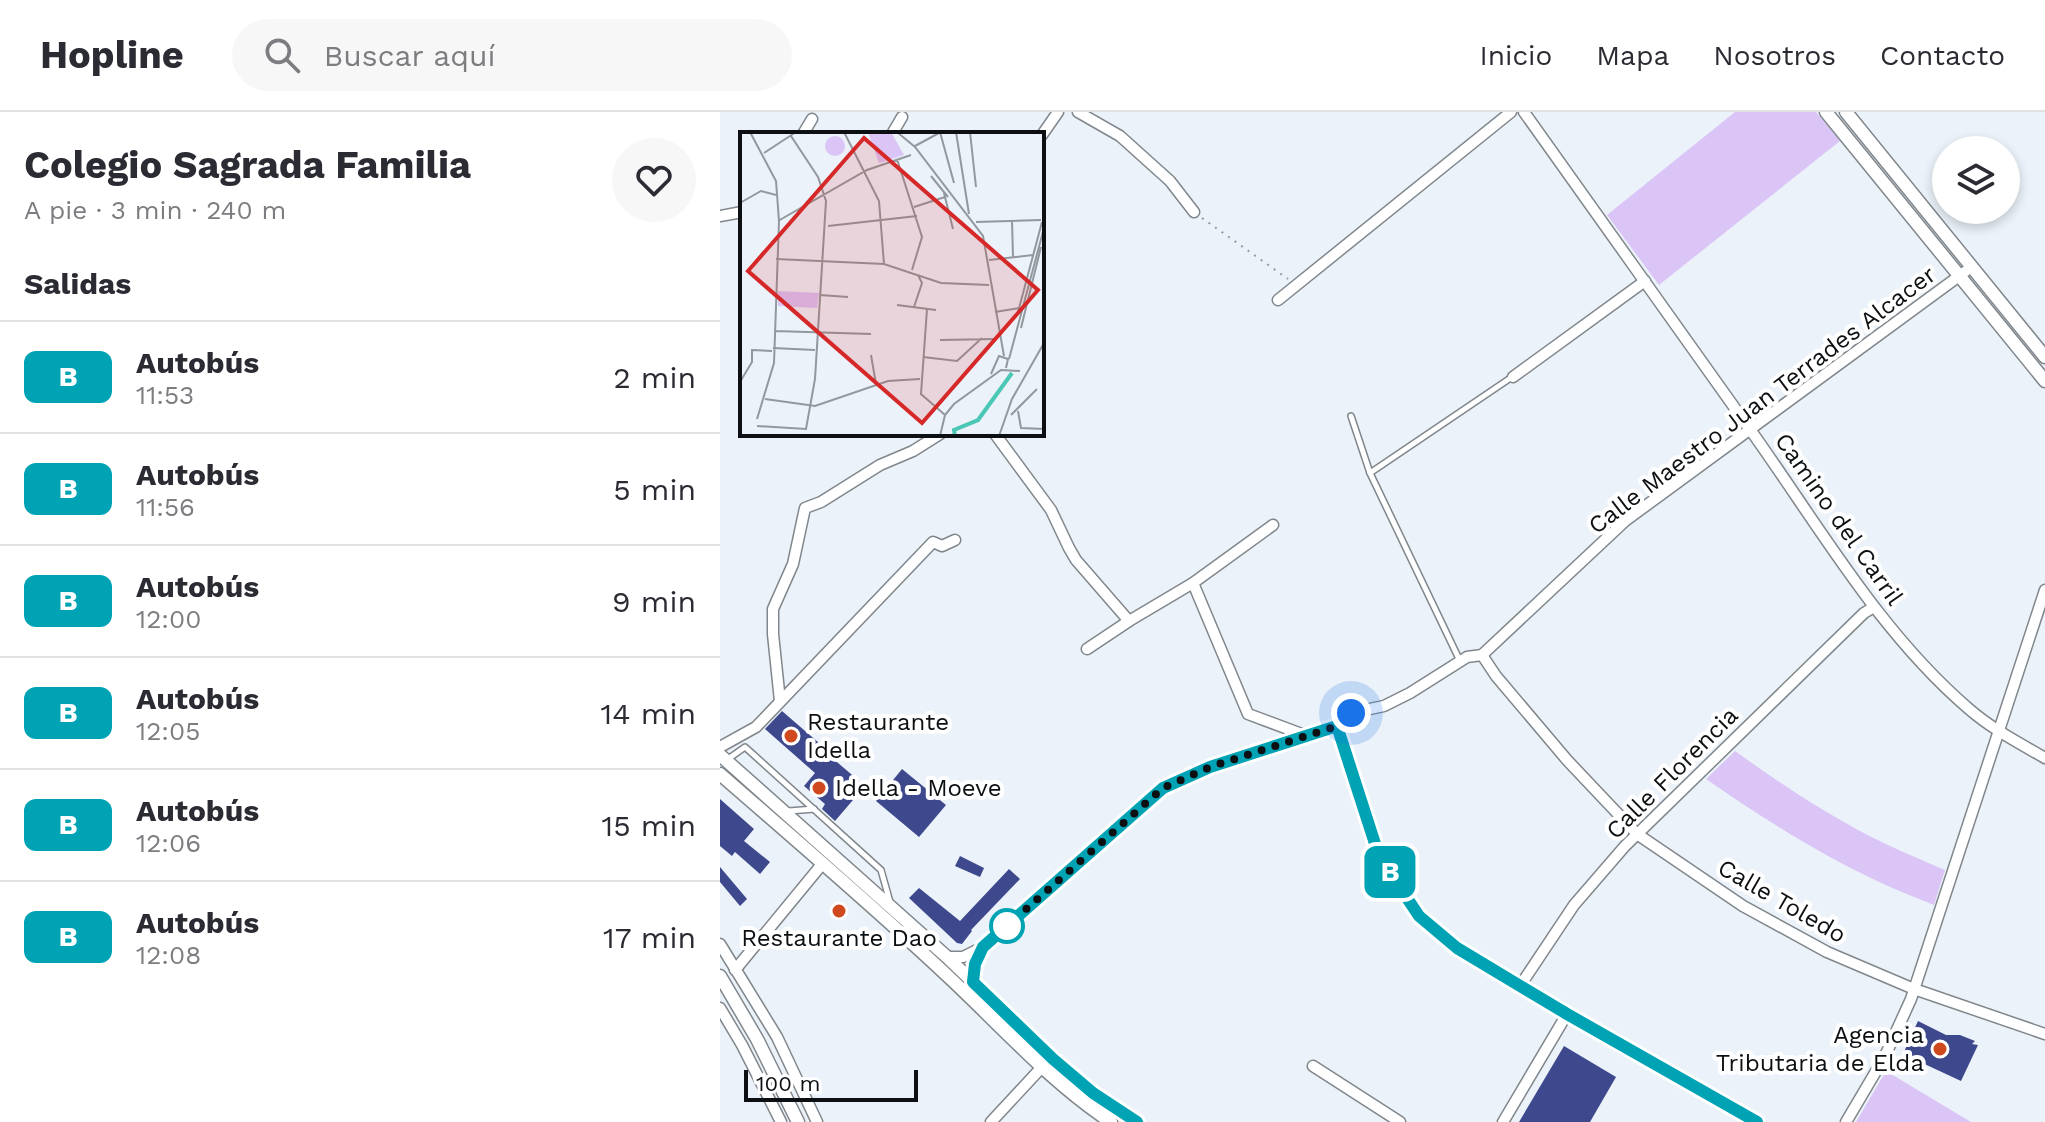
<!DOCTYPE html>
<html lang="es">
<head>
<meta charset="utf-8">
<style>
  :root { --surface:#fff; --page:#f7f7f7; --text:#2b2b33; --muted:#7c7c81; --line:#e1e1e2 }
  body { margin:0; font-family:"Work Sans",sans-serif; background:var(--page); color:var(--text); height:100vh; display:flex; flex-direction:column; font-size:30px; white-space:nowrap }
  * { box-sizing:border-box; margin:0 }
  p { font-size:26px; color:var(--muted) }
  .icon { flex:none; width:44px; height:44px; fill:none; stroke:currentColor; stroke-width:2; stroke-linecap:round; stroke-linejoin:round }
  .map { position:relative; flex:1; overflow:hidden }
  .sheet { display:flex; flex-direction:column; background:var(--surface); width:720px }
  .sheet>* { flex:none }
  .badge { padding:0 16px; border-radius:12px; font-size:28px; line-height:52px }
  .controls { position:absolute; left:1212px; top:24px; display:grid; gap:16px }
  .controls a { display:grid; place-items:center; width:88px; height:88px; border-radius:50%; background:var(--surface); box-shadow:0 4px 12px #0003; font-size:40px }
  .scale { position:absolute; left:24px; bottom:20px; width:174px; box-sizing:border-box; padding-left:8px; border:4px solid #0d1012; border-top:0; font-size:22px; line-height:28px; white-space:nowrap; color:#0d1012; -webkit-text-stroke:6px #fff; paint-order:stroke }
  .you { position:absolute; width:40px; height:40px; margin:-20px; border:6px solid #fff; border-radius:50%; background:#1a73e8; box-shadow:0 0 0 12px #1a73e833 }
  .map>.badge { position:absolute; translate:-50% -50%; box-shadow:0 0 0 4px #fff }
  h2 { padding:0 24px; font-size:30px; line-height:72px }
  .round { display:grid; place-items:center; flex:none; width:84px; height:84px; border-radius:42px; background:var(--page) }
  .summary { display:flex; align-items:center; justify-content:space-between; height:136px; padding:0 24px }
  h1 { font-size:38px; font-weight:700; line-height:60px }
  ul { padding:0; list-style:none }
  li { display:flex; align-items:center; gap:24px; height:112px; padding:0 24px; border-top:2px solid var(--line) }
  li div { flex:1 }
  li b { display:block; font-size:30px }
  li em { font-style:normal }
  li .badge { min-width:88px; font-weight:700; text-align:center }
  header { display:flex; align-items:center; gap:48px; box-sizing:border-box; height:112px; padding:0 40px; background:var(--surface); border-bottom:2px solid var(--line) }
  header strong { font-size:38px }
  nav { display:flex; gap:44px; margin-inline-start:auto; font-size:28px }
  .search { width:560px; height:72px; background:var(--page); display:flex; align-items:center; gap:20px; box-sizing:border-box; padding:0 28px; border-radius:44px; color:var(--muted); font-size:30px }
  main { display:flex; flex:1; min-height:0 }
  .map>svg:first-child { display:block }
  .green { fill:#dac5f6 }
  .building { fill:#3e498d }
  .lines { fill:none; stroke-linecap:round; stroke-linejoin:round }
  .service-casing { stroke:#80878c; stroke-width:8 }
  .minor-casing { stroke:#80878c; stroke-width:13 }
  .tertiary-casing { stroke:#80878c; stroke-width:15 }
  .path { stroke:#969ba0; stroke-width:2; stroke-dasharray:2 6; stroke-linecap:butt }
  .service { stroke:#fff; stroke-width:5 }
  .minor { stroke:#fff; stroke-width:10 }
  .tertiary { stroke:#fff; stroke-width:12 }
  .line-casing { stroke:#fff; stroke-width:18 }
  .line { stroke:#00a3b4; stroke-width:12 }
  .walk { stroke:#0d1012; stroke-width:8; stroke-dasharray:0 14.4 }
  .poi-dot { fill:#d0481e; stroke:#fff; stroke-width:3 }
  .stop-dot { fill:#fff; stroke:#00a3b4; stroke-width:4 }
  .labels { text-anchor:middle; stroke-width:8; stroke-linejoin:round; paint-order:stroke }
  .street-label { font-size:24px; fill:#0d1012; stroke:#fff }
  .poi-label { font-size:24px; fill:#0d1012; stroke:#fff; text-anchor:start }
  .inset-river { fill:none; stroke:#4bc7b5; stroke-width:4 }
  .inset-road { fill:none; stroke:#92989d; stroke-width:2 }
  .view { fill:#d62828; fill-opacity:0.15; stroke:#d62828; stroke-width:4 }
  .inset-edge { fill:none; stroke:#0d1012; stroke-width:4 }
</style>
</head>
<body>
<header>
<strong>Hopline</strong>
<div class="search"><svg class="icon" aria-label="search" viewBox="0 0 24 24"><circle cx="10" cy="10" r="6"/><path d="M15 15l6 6"/></svg>Buscar aquí</div>
<nav><a>Inicio</a><a>Mapa</a><a>Nosotros</a><a>Contacto</a></nav>
</header>
<main>
<section class="sheet">
<div class="summary"><div><h1>Colegio Sagrada Familia</h1><p>A pie · 3 min · 240 m</p></div><a class="round"><svg class="icon" aria-label="heart" viewBox="0 0 24 24"><path d="M12 20l-8-8c-3-5 5-10 8-4 3-6 11-1 8 4z"/></svg></a></div>
<h2>Salidas</h2>
<ul>
<li><span class="badge" style="background:#00a3b4;color:#fff">B</span><div><b>Autobús</b><p>11:53</p></div><em>2 min</em></li>
<li><span class="badge" style="background:#00a3b4;color:#fff">B</span><div><b>Autobús</b><p>11:56</p></div><em>5 min</em></li>
<li><span class="badge" style="background:#00a3b4;color:#fff">B</span><div><b>Autobús</b><p>12:00</p></div><em>9 min</em></li>
<li><span class="badge" style="background:#00a3b4;color:#fff">B</span><div><b>Autobús</b><p>12:05</p></div><em>14 min</em></li>
<li><span class="badge" style="background:#00a3b4;color:#fff">B</span><div><b>Autobús</b><p>12:06</p></div><em>15 min</em></li>
<li><span class="badge" style="background:#00a3b4;color:#fff">B</span><div><b>Autobús</b><p>12:08</p></div><em>17 min</em></li>
</ul>
</section>
<div class="map">
<svg width="1325" height="1010" viewBox="0 0 1325 1010">
  <rect width="100%" height="100%" fill="#ebf2f9"/>
  <g class="green">
    <polygon points="1015,0 1096,0 1120,29 939,173 887,103"/>
    <path d="M1015,639C1050,664 1086,689 1124,710C1156,729 1190,743 1225,758L1214,793C1195,785 1176,778 1157,769C1097,741 1041,705 986,667Z"/>
    <polygon points="1166,959 1251,1010 1136,1010"/>
  </g>
  <g class="building">
    <polygon points="62,599 99,631 97,633 145,674 115,709 102,697 105,692 84,674 95,661 45,617"/>
    <polygon points="182,657 226,693 199,725 156,689"/>
    <polygon points="0,687 34,717 24,729 50,750 40,762 15,740 12,744 0,734"/>
    <polygon points="240,744 264,756 260,765 235,754"/>
    <polygon points="0,755 27,787 20,794 0,770"/>
    <polygon points="289,757 300,767 251,818 252,819 242,832 237,831 189,786 199,776 240,809"/>
    <polygon points="1198,909 1226,923 1240,923 1255,929 1252,932 1258,933 1241,969 1183,942"/>
    <polygon points="844,934 896,965 870,1010 799,1010"/>
  </g>
  <g class="lines">
    <defs>
      <g id="service">
        <polyline points="631,304 650,361 740,549"/>
        <polyline points="650,361 792,265"/>
        <polyline points="8,647 25,635 161,758 170,790"/>
        <polyline points="69,699 94,697"/>
      </g>
      <g id="minor">
        <polyline points="358,0 400,24 450,69 474,100"/>
        <path d="M804,0C879,105 954,211 1029,316C1098,412 1158,519 1249,597C1272,617 1299,631 1325,646"/>
        <polyline points="83,22 92,7"/>
        <polyline points="172,22 182,5"/>
        <polyline points="322,23 338,0"/>
        <polyline points="0,104 22,100"/>
        <polyline points="558,188 791,0"/>
        <polyline points="793,265 925,169"/>
        <polyline points="275,322 331,398 349,436 356,448 409,509"/>
        <polyline points="473,471 528,602 587,624"/>
        <polyline points="367,537 409,509 473,471 553,413"/>
        <polyline points="762,543 776,564 847,648 917,722 1023,794 1107,840 1194,877 1325,922"/>
        <polyline points="60,589 53,522 53,497 73,452 85,396 101,390 160,353 193,339 220,322"/>
        <polyline points="617,614 659,744 699,804 737,836 847,902 1037,1010"/>
        <polyline points="0,635 36,615 213,430 222,434 235,428"/>
        <polyline points="0,832 57,925 97,1010"/>
        <polyline points="227,845 243,845 263,835 443,676 490,655 617,614 631,601 664,594 690,581 747,545 762,543 905,409 1246,159"/>
        <polyline points="15,858 103,751"/>
        <polyline points="253,870 255,852 263,835"/>
        <polyline points="800,874 854,793 905,734 1144,501 1154,495"/>
        <polyline points="0,896 22,933 61,1010"/>
        <polyline points="593,954 680,1010"/>
        <polyline points="271,1010 322,955"/>
        <polyline points="783,1010 847,902"/>
        <polyline points="1126,1010 1165,944 1191,887 1325,478"/>
      </g>
      <g id="tertiary">
        <polyline points="1106,0 1325,269"/>
        <polyline points="1126,0 1325,245"/>
        <polyline points="0,643 227,845 333,947 373,981 417,1010"/>
        <path d="M0,662C78,730 157,797 232,868C284,917 332,971 391,1010"/>
        <polyline points="0,864 37,927 78,1010"/>
      </g>
    </defs>
    <use href="#service" class="service-casing"/>
    <use href="#minor" class="minor-casing"/>
    <use href="#tertiary" class="tertiary-casing"/>
    <polyline class="path" points="482,106 568,167"/>
    <use href="#service" class="service"/>
    <use href="#minor" class="minor"/>
    <use href="#tertiary" class="tertiary"/>
  </g>
  <g class="lines">
    <defs>
      <polyline id="line" points="417,1010 373,981 333,947 253,870 255,852 263,835 443,676 490,655 617,614 659,744 699,804 737,836 847,902 1037,1010"/>
    </defs>
    <use href="#line" class="line-casing"/>
    <use href="#line" class="line"/>
    <polyline class="walk" points="287,814 286,815 443,676 490,655 617,614 631,601"/>
  </g>
  <g class="poi-dot">
    <circle cx="71" cy="624" r="8"/>
    <circle cx="99" cy="676" r="8"/>
    <circle cx="119" cy="799" r="8"/>
    <circle cx="1220" cy="937" r="8"/>
  </g>
  <circle class="stop-dot" cx="287" cy="814" r="16"/>
  <g class="labels">
    <g class="street-label">
      <text transform="translate(1042 288) rotate(-37)" y="8">Calle Maestro Juan Terrades Alcacer</text>
      <text transform="translate(1119 407) rotate(55)" y="8">Camino del Carril</text>
      <text transform="translate(952 661) rotate(-45)" y="8">Calle Florencia</text>
      <text transform="translate(1062 789) rotate(30)" y="8">Calle Toledo</text>
    </g>
    <g class="poi-label">
      <text x="87" y="618">Restaurante<tspan x="87" dy="28">Idella</tspan></text>
      <text x="115" y="684">Idella - Moeve</text>
      <text x="119" y="834" text-anchor="middle">Restaurante Dao</text>
      <text x="1204" y="931" text-anchor="end">Agencia<tspan x="1204" dy="28">Tributaria de Elda</tspan></text>
    </g>
  </g>
  <g transform="translate(20 20)">
    <rect width="304" height="304" fill="#ebf2f9"/>
    <path d="M128,0H151L164,23L139,31ZM85 14a10 10 0 1 1 20 0a10 10 0 1 1-20 0ZM38,159L79,161L77,176L38,174Z" fill="#dac5f6"/>
    <path class="inset-river" d="M215,304L214,298L238,288L272,241"/>
    <path class="inset-road" d="M10,0L36,49L39,89L34,231L17,287M104,0L139,69L144,132M157,0L175,15L243,104L264,224M200,0L214,51M216,0L229,82M230,0L236,55M175,14L199,1M24,21L56,0M157,27L182,105L172,138M191,44L208,65M204,61L213,97M0,71L21,59L36,63M174,75L205,65M272,88L273,125M38,89L127,38L171,23M236,90L301,88M88,94L177,84M36,127L144,132L201,151L249,153M249,128L293,123M80,163L108,165M157,173L196,178M174,175L182,151L178,143M187,177L181,262L205,283M255,180L279,176M278,180L302,90M281,196L301,115M35,199L131,202M200,208L256,207M33,216L75,218M131,223L136,252M183,225L217,229L242,206M269,227L304,96M251,242L259,224L268,227L266,236M0,250L12,230V218L32,219M25,267L75,274L148,249L180,247M278,279L281,296L304,297M271,283L297,257M17,294L66,297L75,247L86,69L78,45L51,4M200,304L205,283L214,272L261,238L280,239M259,304L272,267L304,211"/>
    <path class="view" d="M124,6L298,158L182,291L8,139Z"/>
    <rect width="304" height="304" class="inset-edge"/>
  </g>
</svg>
<div class="controls">
<a><svg class="icon" aria-label="layers" viewBox="0 0 24 24"><path d="M12 4l9 5-9 5-9-5zM3 14l9 5 9-5"/></svg></a>
</div>
<div class="scale">100 m</div>
<div class="you" style="left:631px;top:601px"></div>
<b class="badge" style="left:670px;top:760px;background:#00a3b4;color:#fff">B</b>
</div>
</main>
</body>
</html>
